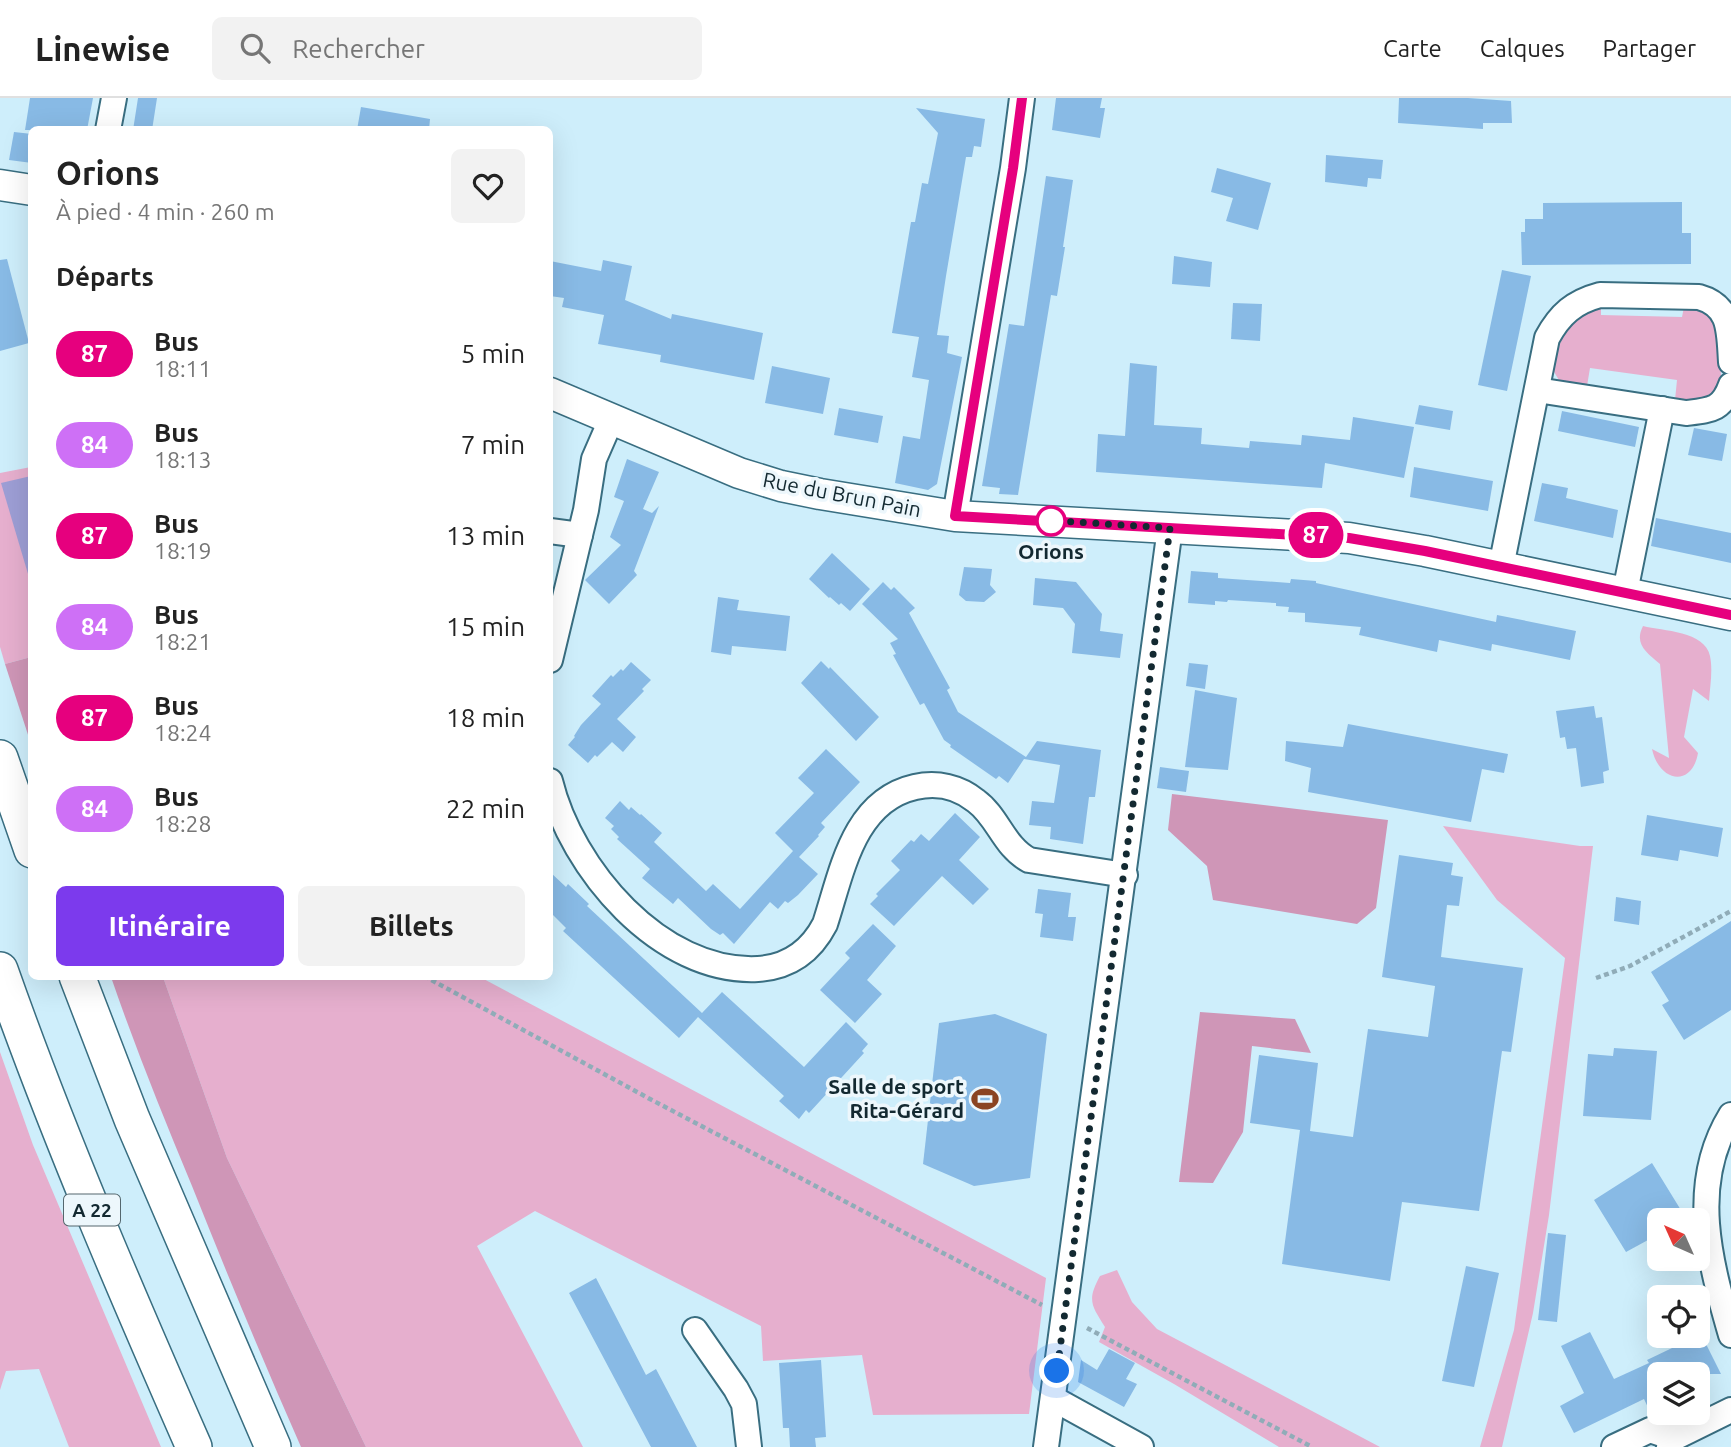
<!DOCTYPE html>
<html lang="fr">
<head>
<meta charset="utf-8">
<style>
  :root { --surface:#fff; --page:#f2f2f2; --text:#222; --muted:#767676; --line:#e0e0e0; --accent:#7c3aed }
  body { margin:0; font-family:Ubuntu,sans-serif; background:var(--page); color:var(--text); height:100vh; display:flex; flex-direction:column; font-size:26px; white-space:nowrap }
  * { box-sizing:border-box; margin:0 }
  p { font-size:23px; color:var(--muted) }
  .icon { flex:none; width:38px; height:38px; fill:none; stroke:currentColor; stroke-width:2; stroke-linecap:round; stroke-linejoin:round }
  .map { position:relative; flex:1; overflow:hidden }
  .side { position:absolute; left:28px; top:28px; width:525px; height:854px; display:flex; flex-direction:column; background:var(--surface); border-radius:10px; box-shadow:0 7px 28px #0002 }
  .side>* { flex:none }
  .badge { padding:0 14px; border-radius:23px; font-size:24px; line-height:46px }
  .needle { width:46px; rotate:315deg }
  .controls { position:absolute; left:1647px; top:1110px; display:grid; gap:14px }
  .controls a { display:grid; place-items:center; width:63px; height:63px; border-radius:10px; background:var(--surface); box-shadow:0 7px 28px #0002; font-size:35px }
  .you { position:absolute; width:35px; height:35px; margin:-18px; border:5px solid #fff; border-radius:50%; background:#1a73e8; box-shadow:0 0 0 10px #1a73e833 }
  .map>.badge { position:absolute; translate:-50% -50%; box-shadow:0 0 0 4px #fff }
  h2 { padding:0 28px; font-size:26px; line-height:63px }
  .round { display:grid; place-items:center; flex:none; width:74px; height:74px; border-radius:10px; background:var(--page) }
  .headline { display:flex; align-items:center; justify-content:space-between; height:119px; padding:0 28px }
  h1 { font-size:33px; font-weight:600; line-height:52px }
  .cta { display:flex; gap:14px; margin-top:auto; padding:14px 28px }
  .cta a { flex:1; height:80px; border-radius:10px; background:var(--accent); color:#fff; font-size:28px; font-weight:600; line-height:80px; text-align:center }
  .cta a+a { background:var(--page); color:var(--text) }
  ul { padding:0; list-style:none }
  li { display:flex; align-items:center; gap:21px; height:91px; padding:0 28px }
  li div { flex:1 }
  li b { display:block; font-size:26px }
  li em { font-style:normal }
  li .badge { min-width:77px; font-weight:700; text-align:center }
  header { display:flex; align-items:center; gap:42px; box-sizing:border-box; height:98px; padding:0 35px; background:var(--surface); border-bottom:2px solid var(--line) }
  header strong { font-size:33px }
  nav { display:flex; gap:38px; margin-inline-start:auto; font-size:24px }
  .search { width:490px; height:63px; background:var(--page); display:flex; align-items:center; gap:18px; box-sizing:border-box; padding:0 24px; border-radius:10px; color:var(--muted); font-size:26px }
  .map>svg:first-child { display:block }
  .green { fill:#e6afce }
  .forest { fill:#cf96b7 }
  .water { fill:#9d9ed5 }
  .building { fill:#88bae5 }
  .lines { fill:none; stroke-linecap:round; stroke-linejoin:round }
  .minor-casing { stroke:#396e81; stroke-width:28 }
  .major-casing { stroke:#396e81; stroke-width:33 }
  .highway-casing { stroke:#396e81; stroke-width:38 }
  .path { stroke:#90acb8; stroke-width:4.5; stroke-dasharray:5 3.5; stroke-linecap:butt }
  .minor { stroke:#fff; stroke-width:24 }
  .major { stroke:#fff; stroke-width:30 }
  .highway { stroke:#fff; stroke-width:35 }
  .line-casing { stroke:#fff; stroke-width:16 }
  .line { stroke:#e6007e; stroke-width:10 }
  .walk { stroke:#132931; stroke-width:7; stroke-dasharray:0 12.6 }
  .stop-dot { fill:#fff; stroke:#e6007e; stroke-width:3.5 }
  .labels { text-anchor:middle; stroke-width:7; stroke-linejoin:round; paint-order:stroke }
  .shield { fill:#edf7fc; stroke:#54676e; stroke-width:2 }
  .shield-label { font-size:19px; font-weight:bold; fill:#132931 }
  .street-label { font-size:21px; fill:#132931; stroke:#edf7fc }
  .stop-label { font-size:21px; font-weight:bold; fill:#132931; stroke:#edf7fc }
  .poi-label { font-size:21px; font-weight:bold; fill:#132931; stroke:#edf7fc; text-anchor:end }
</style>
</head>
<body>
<header>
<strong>Linewise</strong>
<div class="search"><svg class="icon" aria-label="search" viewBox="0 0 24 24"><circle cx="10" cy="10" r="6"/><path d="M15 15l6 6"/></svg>Rechercher</div>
<nav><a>Carte</a><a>Calques</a><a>Partager</a></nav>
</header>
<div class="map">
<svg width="1731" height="1349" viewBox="0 0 1731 1349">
  <rect width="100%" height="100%" fill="#ceeefb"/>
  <g class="green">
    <polygon points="1592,208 1601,208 1601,217 1682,219 1684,209 1702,211 1718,224 1721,278 1717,290 1704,303 1675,302 1677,282 1590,270 1587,288 1560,284 1553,272 1563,234"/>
    <polygon points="31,369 31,559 5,566 0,549 0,375"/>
    <path d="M1643,528C1663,533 1705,533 1710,558C1713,572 1710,589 1709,603L1693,591L1684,639L1698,655C1692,690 1659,684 1652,651L1669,660L1660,566C1646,554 1634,546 1643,528Z"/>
    <polygon points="1443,728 1580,748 1593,748 1549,1117 1533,1215 1502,1349 1480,1349 1514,1232 1565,860 1497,802"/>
    <polygon points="163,879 480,879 1046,1180 1029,1316 873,1317 862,1257 763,1263 761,1228 535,1113 477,1148 583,1349 366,1349 227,1060"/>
    <polygon points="0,954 33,1047 161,1349 69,1349 39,1271 6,1273 0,1292"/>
    <path d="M1117,1172L1132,1204L1157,1231L1380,1349H1279L1174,1286L1099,1244L1105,1229C1091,1207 1087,1202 1100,1178Z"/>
  </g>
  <g class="forest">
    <polygon points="31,559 31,646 5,566"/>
    <polygon points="1172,696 1388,722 1376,810 1357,826 1213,802 1207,768 1168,732"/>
    <path d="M111,879H163L227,1060L366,1349H301C263,1263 227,1176 192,1088C163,1018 135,949 111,879Z"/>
    <polygon points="1200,914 1295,921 1311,955 1252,948 1243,1034 1213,1085 1179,1084"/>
  </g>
  <polygon class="water" points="31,378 32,378 31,486 1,385"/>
  <g class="building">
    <polygon points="30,0 93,0 87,32 25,32"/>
    <polygon points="138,0 157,0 152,32 133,32"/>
    <polygon points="1056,0 1102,0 1100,10 1105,10 1100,40 1052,32"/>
    <polygon points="1399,0 1468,0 1511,3 1512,25 1483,25 1483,31 1398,25"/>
    <polygon points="361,9 430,21 429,32 357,32"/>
    <polygon points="916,10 985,21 981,49 974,48 972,59 966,59 946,178 937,237 949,238 947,255 962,259 937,386 928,392 895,385 903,338 920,341 929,282 912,279 919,239 892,235 911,124 915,124 922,85 928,86 938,35"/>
    <polygon points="14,34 32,36 32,65 9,62"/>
    <polygon points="1326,57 1383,62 1381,81 1368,80 1367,89 1325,84"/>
    <polygon points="1217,70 1271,85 1258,132 1226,123 1233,100 1211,94"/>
    <polygon points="1046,78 1073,82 1063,149 1065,149 1057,198 1051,197 1018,397 999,396 1000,390 982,388 1009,226 1024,228"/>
    <polygon points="1682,104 1682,135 1691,135 1691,166 1522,167 1521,134 1525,134 1525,121 1543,121 1543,105"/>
    <polygon points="1174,158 1212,164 1210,189 1172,186"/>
    <polygon points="7,161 29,245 0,253 0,162"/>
    <polygon points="603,162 632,168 625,202 671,221 672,216 763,235 754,282 660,264 661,257 598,246 604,217 562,209 564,200 550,198 550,163 601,173"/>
    <polygon points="1502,172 1531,178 1507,293 1478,287"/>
    <polygon points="1233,205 1262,206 1260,243 1231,241"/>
    <polygon points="1130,265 1157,268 1154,327 1202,330 1201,346 1249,350 1250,343 1301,347 1302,337 1350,342 1353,319 1414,329 1404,380 1325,365 1322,390 1096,374 1098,336 1125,338"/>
    <polygon points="772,268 830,280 823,316 765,305"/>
    <polygon points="1419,307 1453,313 1450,332 1415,326"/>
    <polygon points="839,310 883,318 878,345 834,337"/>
    <polygon points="1562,313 1639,329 1635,349 1558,333"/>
    <polygon points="1694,330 1727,336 1722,363 1688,357"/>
    <polygon points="627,361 659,374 643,411 652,415 659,408 634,473 637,477 609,506 585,482 621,447 610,439 624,403 614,399"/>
    <polygon points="1414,369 1493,383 1488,413 1410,399"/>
    <polygon points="1542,385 1568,390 1566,400 1618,412 1613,440 1534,423"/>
    <polygon points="1656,420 1731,435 1731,465 1651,448"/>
    <polygon points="832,455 870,491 850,513 841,505 839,507 830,499 829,500 809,481"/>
    <polygon points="964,469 992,471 990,487 996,494 984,504 966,503 959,497"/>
    <polygon points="1191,473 1218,475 1218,480 1290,485 1291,481 1316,483 1316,485 1496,524 1497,517 1576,533 1570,562 1492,546 1491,553 1439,542 1437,554 1359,537 1361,529 1305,524 1305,515 1288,514 1289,509 1276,508 1276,505 1228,502 1227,504 1215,503 1215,507 1188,505"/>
    <polygon points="1035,480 1076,484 1102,516 1100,533 1123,536 1120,560 1072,555 1075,526 1063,510 1033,507"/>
    <polygon points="883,484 891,492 894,489 915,510 909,515 950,590 947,592 958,614 1026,659 1037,643 1101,652 1095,699 1089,699 1083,746 1050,741 1051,729 1029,727 1032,703 1054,705 1060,667 1024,661 1008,685 999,678 996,681 950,649 951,647 944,642 924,605 920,607 893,557 896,556 890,545 898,541 862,506"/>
    <polygon points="718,499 739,502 737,512 790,518 786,553 732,548 731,557 711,554"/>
    <polygon points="821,563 829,571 830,569 879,619 856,643 801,585"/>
    <polygon points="631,564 651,582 642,591 644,593 617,621 636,639 623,654 612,644 597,659 595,657 588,665 568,647 575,639 574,638 581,627 601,606 592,598 611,577 613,579 621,571 623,573"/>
    <polygon points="1189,565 1208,567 1205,591 1186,588"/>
    <polygon points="1195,592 1237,600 1228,672 1185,669"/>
    <polygon points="1594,608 1596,620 1602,619 1609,672 1603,674 1604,685 1581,689 1576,650 1567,651 1565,639 1560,640 1556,613"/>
    <polygon points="1348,626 1508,656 1504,675 1482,671 1471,724 1308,694 1311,670 1285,663 1286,643 1343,649"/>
    <polygon points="826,651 860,684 821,725 825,729 818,737 819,738 799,759 818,776 798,797 788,805 785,803 778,811 770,804 734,846 723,835 720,837 711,831 678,800 673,806 642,780 650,771 617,741 619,739 611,731 614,728 605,720 620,703 629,712 631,709 640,717 641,716 662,735 654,744 706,793 713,786 740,811 793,753 775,735 814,695 798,680"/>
    <polygon points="1160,669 1189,673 1186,694 1157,690"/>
    <polygon points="955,715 980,739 959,762 989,791 973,807 942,778 894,828 870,806 878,798 876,796 900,772 891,763 911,742 914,744 921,736 929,743"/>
    <polygon points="1647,717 1723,730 1718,759 1680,752 1678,763 1641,757"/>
    <polygon points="1399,757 1453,765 1451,777 1463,779 1459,808 1447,807 1441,859 1523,870 1511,954 1502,953 1479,1113 1402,1104 1390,1183 1282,1166 1300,1032 1250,1025 1259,957 1318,965 1310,1033 1353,1039 1368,931 1428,939 1435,888 1382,879"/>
    <polygon points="550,774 566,789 568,786 589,806 587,808 702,915 722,894 804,969 846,924 868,946 862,953 864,955 809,1015 806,1012 799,1021 779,1003 784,998 698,919 679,940 563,833 566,830 550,814"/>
    <polygon points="1038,791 1071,795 1068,819 1076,819 1073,843 1040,839 1043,816 1035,815"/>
    <polygon points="1616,799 1641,803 1639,827 1614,823"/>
    <polygon points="1731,823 1731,912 1684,942 1662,907 1669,903 1651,874"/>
    <polygon points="873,826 896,848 867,882 882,896 855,925 820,892 850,860 845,855"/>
    <polygon points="995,916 1047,936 1030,1080 974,1088 923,1066 939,925"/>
    <polygon points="1614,950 1657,953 1651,1022 1583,1018 1588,956 1613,958"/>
    <polygon points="1652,1065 1687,1122 1659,1122 1659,1136 1626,1154 1594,1102"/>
    <polygon points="1548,1135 1566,1137 1557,1224 1538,1222"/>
    <polygon points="1466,1168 1499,1175 1474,1289 1442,1283"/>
    <polygon points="596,1180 646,1277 656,1271 697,1349 651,1349 569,1195"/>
    <polygon points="1590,1234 1614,1281 1649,1265 1647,1262 1693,1240 1698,1250 1706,1246 1721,1276 1659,1276 1659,1319 1652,1318 1644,1301 1574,1335 1560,1308 1584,1295 1561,1248"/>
    <polygon points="1109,1251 1135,1265 1126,1281 1137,1286 1124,1309 1078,1284 1081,1262 1097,1272"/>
    <polygon points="821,1262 826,1339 815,1340 816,1349 790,1349 789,1330 783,1330 779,1265"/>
  </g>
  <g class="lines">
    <defs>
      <g id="minor">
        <polyline points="108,32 114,0"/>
        <path d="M1537,292L1686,315C1711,312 1722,312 1731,287"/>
        <polyline points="955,418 1013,70 1022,0"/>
        <polyline points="550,433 580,437"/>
        <path d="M1501,469L1547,240C1560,216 1574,204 1600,197L1699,199C1731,208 1729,233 1731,264"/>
        <polyline points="1625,494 1662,311"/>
        <polyline points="550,562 586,412 594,361 611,322"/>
        <path d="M550,683C571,770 660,876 758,871C789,869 811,853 825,826C842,774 853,703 915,689C937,684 959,689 976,703C998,719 1004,749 1029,762L1125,777"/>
        <path d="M1731,1017C1688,1087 1710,1164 1731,1237"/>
        <polyline points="695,1232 736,1291 744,1306 749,1349"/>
        <polyline points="1054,1301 1141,1349"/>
        <polyline points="1046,1349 1170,430"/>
        <polyline points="1614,1349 1650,1332 1674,1340"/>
        <polyline points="1669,1349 1674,1340 1731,1312"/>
      </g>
      <g id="major">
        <polyline points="0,87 32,92"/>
        <polyline points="550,295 739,375 781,388 820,396 955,418 1349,440 1425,453 1731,517"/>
      </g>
      <g id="highway">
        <polyline points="0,660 32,752"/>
        <path d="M0,872C57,1034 125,1192 194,1349"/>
        <polyline points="77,878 132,1021 273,1349"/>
      </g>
    </defs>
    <use href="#minor" class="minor-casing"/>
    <use href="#major" class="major-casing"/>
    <use href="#highway" class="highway-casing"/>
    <g class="path">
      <polyline points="424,878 650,1001 1042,1207"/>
      <polyline points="1596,880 1630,868 1731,813"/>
      <polyline points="1087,1230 1312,1349"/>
    </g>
    <use href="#minor" class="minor"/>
    <use href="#major" class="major"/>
    <use href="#highway" class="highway"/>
  </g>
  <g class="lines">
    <defs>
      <polyline id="line" points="1022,0 1013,70 955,418 1349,440 1425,453 1731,517"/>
    </defs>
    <use href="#line" class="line-casing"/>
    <use href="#line" class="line"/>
    <polyline class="walk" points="1051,423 1042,422 1170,430 1057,1273"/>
  </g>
  <defs>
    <symbol id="stadium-bare" viewBox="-9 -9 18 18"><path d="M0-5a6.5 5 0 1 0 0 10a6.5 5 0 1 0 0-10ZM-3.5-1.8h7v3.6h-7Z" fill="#8b4422" stroke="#edf7fc" stroke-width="2.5" paint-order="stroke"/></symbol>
  </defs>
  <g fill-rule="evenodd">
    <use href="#stadium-bare" x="966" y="982" width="38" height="38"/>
  </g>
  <circle class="stop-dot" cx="1051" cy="423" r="14"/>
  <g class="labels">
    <rect class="shield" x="64" y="1096.5" width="56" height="31" rx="5"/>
    <g class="shield-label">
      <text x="92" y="1119">A 22</text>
    </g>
    <g class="street-label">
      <text transform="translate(842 397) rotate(11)" y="7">Rue du Brun Pain</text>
    </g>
    <g class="stop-label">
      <text x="1051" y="461">Orions</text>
    </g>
    <g class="poi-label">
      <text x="964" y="996">Salle de sport<tspan x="964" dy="24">Rita-Gérard</tspan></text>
    </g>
  </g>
</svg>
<div class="controls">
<a><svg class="needle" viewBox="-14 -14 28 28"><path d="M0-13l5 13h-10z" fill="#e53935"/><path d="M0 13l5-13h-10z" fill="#767676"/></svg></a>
<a><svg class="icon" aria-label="locate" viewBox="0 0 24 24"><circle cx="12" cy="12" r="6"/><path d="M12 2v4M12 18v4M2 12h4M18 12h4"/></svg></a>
<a><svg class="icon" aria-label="layers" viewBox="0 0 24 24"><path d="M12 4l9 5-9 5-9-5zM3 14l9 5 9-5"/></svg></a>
</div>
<div class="you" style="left:1057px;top:1273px"></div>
<b class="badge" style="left:1316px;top:437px;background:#e6007e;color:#fff">87</b>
<section class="side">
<div class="headline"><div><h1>Orions</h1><p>À pied · 4 min · 260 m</p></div><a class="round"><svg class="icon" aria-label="heart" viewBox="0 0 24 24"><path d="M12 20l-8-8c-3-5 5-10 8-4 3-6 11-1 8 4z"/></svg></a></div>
<h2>Départs</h2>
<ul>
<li><span class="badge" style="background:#e6007e;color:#fff">87</span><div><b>Bus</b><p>18:11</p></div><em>5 min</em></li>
<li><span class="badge" style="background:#ce70f6;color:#fff">84</span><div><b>Bus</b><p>18:13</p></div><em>7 min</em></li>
<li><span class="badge" style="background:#e6007e;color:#fff">87</span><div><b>Bus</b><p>18:19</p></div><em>13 min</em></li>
<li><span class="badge" style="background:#ce70f6;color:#fff">84</span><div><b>Bus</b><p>18:21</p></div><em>15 min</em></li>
<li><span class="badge" style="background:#e6007e;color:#fff">87</span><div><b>Bus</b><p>18:24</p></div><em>18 min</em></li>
<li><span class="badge" style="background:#ce70f6;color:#fff">84</span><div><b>Bus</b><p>18:28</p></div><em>22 min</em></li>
</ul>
<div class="cta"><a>Itinéraire</a><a>Billets</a></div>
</section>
</div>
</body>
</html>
